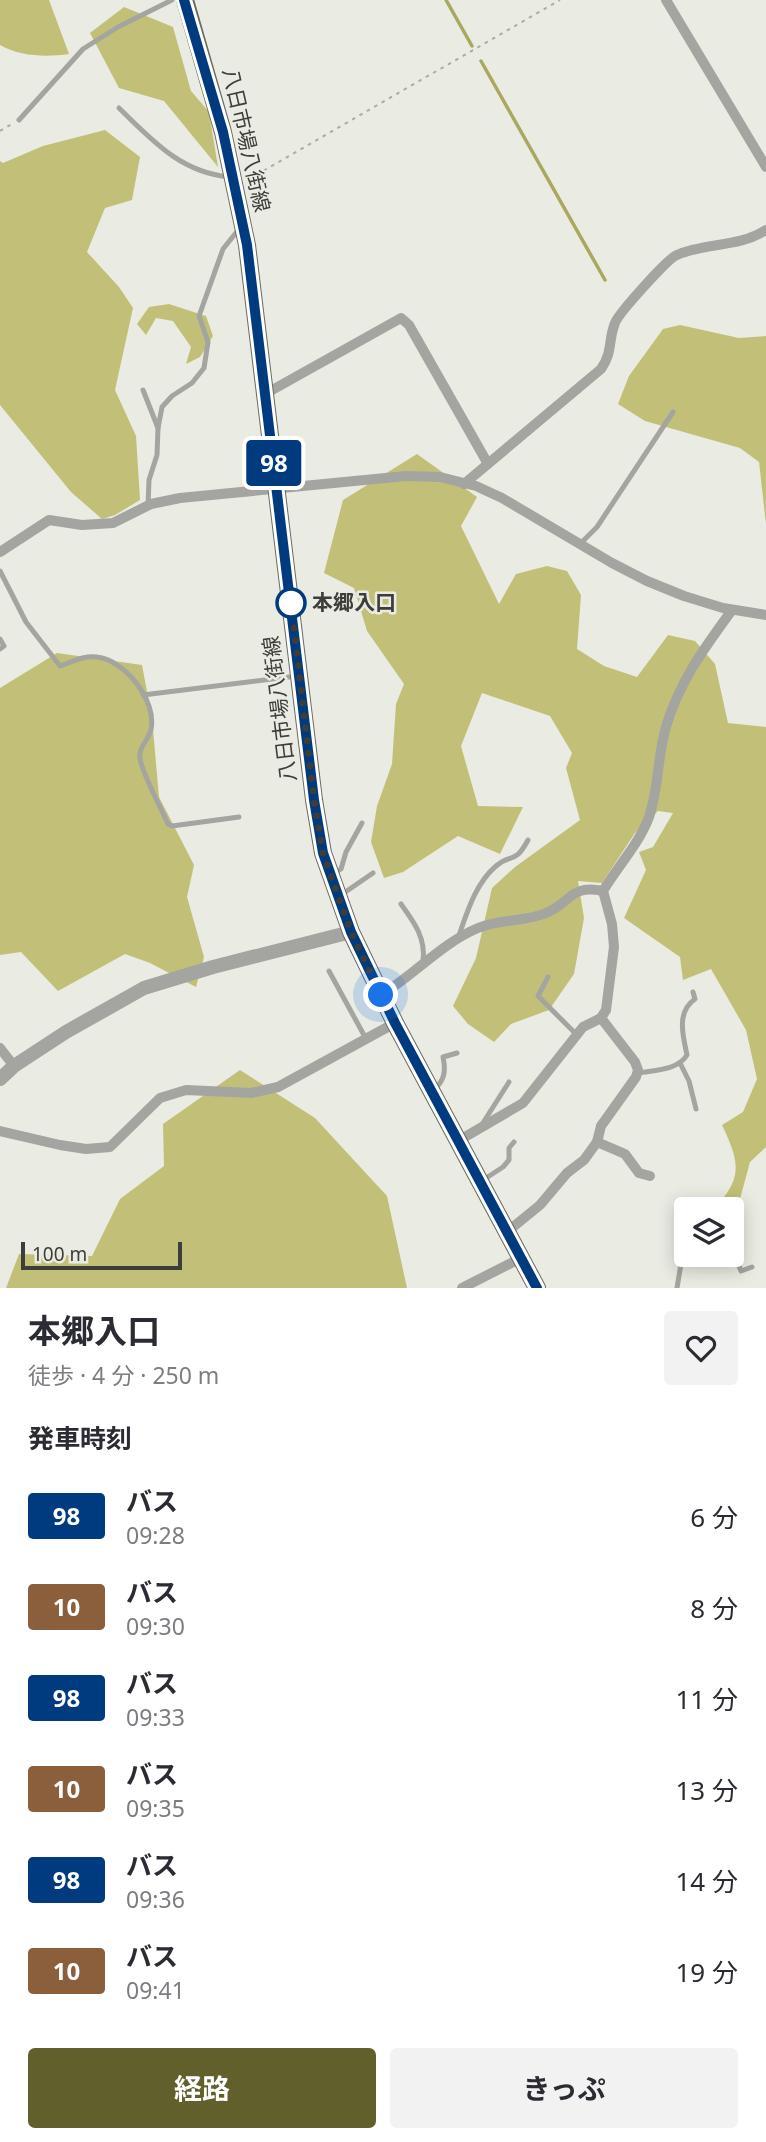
<!DOCTYPE html>
<html lang="ja">
<head>
<meta charset="utf-8">
<style>
  :root { --surface:#fff; --page:#f2f2f3; --text:#2b2b33; --muted:#7c7c81; --accent:#615f2c }
  body { margin:0; font-family:"Noto Sans","Noto Sans JP",sans-serif; background:var(--page); color:var(--text); height:100vh; display:flex; flex-direction:column; font-size:26px; white-space:nowrap }
  * { box-sizing:border-box; margin:0 }
  p { font-size:23px; color:var(--muted) }
  .icon { flex:none; width:38px; height:38px; fill:none; stroke:currentColor; stroke-width:2; stroke-linecap:round; stroke-linejoin:round }
  .map { position:relative; height:1288px; overflow:hidden }
  .details { display:flex; flex-direction:column; background:var(--surface); flex:1 }
  .details>* { flex:none }
  .badge { padding:0 14px; border-radius:5px; font-size:24px; line-height:46px }
  .fabs { position:absolute; left:674px; top:1197px; display:grid; gap:14px }
  .fabs a { display:grid; place-items:center; width:70px; height:70px; border-radius:7px; background:var(--surface); box-shadow:0 4px 18px #0003; font-size:35px }
  .scale { position:absolute; left:21px; bottom:18px; width:161px; box-sizing:border-box; padding-left:7px; border:4px solid #3d3d3a; border-top:0; font-size:19px; line-height:24px; white-space:nowrap; color:#3d3d3a; -webkit-text-stroke:5px #eaebe2; paint-order:stroke }
  .you { position:absolute; width:35px; height:35px; margin:-18px; border:5px solid #fff; border-radius:50%; background:#1a73e8; box-shadow:0 0 0 10px #1a73e833 }
  .map>.badge { position:absolute; translate:-50% -50%; box-shadow:0 0 0 4px #fff }
  h2 { padding:0 28px; font-size:26px; line-height:63px }
  .round { display:grid; place-items:center; flex:none; width:74px; height:74px; border-radius:7px; background:var(--page) }
  .summary { display:flex; align-items:center; justify-content:space-between; height:119px; padding:0 28px }
  h1 { font-size:33px; font-weight:700; line-height:52px }
  .button { display:flex; gap:14px; margin-top:auto; padding:14px 28px }
  .button a { flex:1; height:80px; border-radius:7px; background:var(--accent); color:#fff; font-size:28px; font-weight:700; line-height:80px; text-align:center }
  .button a+a { background:var(--page); color:var(--text) }
  ul { padding:0; list-style:none }
  li { display:flex; align-items:center; gap:21px; height:91px; padding:0 28px }
  li div { flex:1 }
  li b { display:block; font-size:26px }
  li em { font-style:normal }
  li .badge { min-width:77px; font-weight:700; text-align:center }
  .map>svg:first-child { display:block }
  .forest { fill:#c2c078 }
  .lines { fill:none; stroke-linecap:round; stroke-linejoin:round }
  .stream { stroke:#aaa860; stroke-width:3.5 }
  .path { stroke:#abaca5; stroke-width:2; stroke-dasharray:3.5 5; stroke-linecap:butt }
  .service { stroke:#a4a4a1; stroke-width:5 }
  .minor { stroke:#a4a4a1; stroke-width:10 }
  .tertiary { stroke:#a4a4a1; stroke-width:14 }
  .primary { stroke:#6a6a64; stroke-width:18 }
  .line-casing { stroke:#fff; stroke-width:16 }
  .line { stroke:#003b80; stroke-width:10 }
  .walk { stroke:#3d3d3a; stroke-width:7; stroke-dasharray:0 12.6 }
  .stop-dot { fill:#fff; stroke:#003b80; stroke-width:3.5 }
  .labels { text-anchor:middle; stroke-width:5; stroke-linejoin:round; paint-order:stroke }
  .street-label { font-size:21px; fill:#3d3d3a; stroke:#eaebe2 }
  .stop-label { font-size:21px; font-weight:bold; fill:#3d3d3a; stroke:#eaebe2; text-anchor:start }
</style>
</head>
<body>
<div class="map">
<svg width="766" height="1288" viewBox="0 0 766 1288">
  <rect width="100%" height="100%" fill="#eaebe2"/>
  <g class="forest">
    <path d="M0,0H49L69,54C47,57 21,57 0,45Z"/>
    <polygon points="124,7 173,27 191,91 209,112 218,167 164,101 119,88 90,33"/>
    <polygon points="105,130 140,157 132,200 105,208 87,252 119,287 133,308 115,390 136,436 140,500 115,515 102,519 71,492 0,405 0,161 3,163 43,146"/>
    <polygon points="169,304 206,316 213,336 200,357 186,364 191,347 173,321 156,318 146,335 137,324 149,307"/>
    <polygon points="680,325 739,338 766,336 766,524 759,462 740,448 645,421 618,404 629,376 663,329"/>
    <path d="M417,454L477,497L461,526L499,604L516,574L547,566L567,571L581,595L577,649L604,666L637,677L668,635L695,641L715,664L728,723L766,727V1147L750,1162L740,1199L720,1202C744,1175 737,1157 722,1125L743,1112L757,1079L746,1030L711,969L683,980L680,957L624,918L646,870L639,852L653,847L673,813L658,811L635,833L602,883L578,881L584,918L574,974L549,1010L511,1024L494,1042L468,1024L453,1006L476,958L492,888L515,867L580,820L566,768L572,753L550,716L482,693L461,746L478,806L523,807L500,854L458,836L403,872L384,878L371,842L377,806L392,764L396,704L404,684L367,631L354,588L324,573L343,500Z"/>
    <polygon points="57,653 142,665 152,718 159,797 194,865 187,897 204,957 196,987 150,963 125,954 58,991 21,952 0,955 0,688"/>
    <polygon points="240,1070 315,1118 387,1196 407,1288 6,1288 19,1254 92,1256 120,1199 164,1166 163,1124"/>
  </g>
  <g class="lines">
    <g class="stream">
      <polyline points="446,0 472,46"/>
      <polyline points="481,61 605,280"/>
    </g>
    <g class="path">
      <polyline points="0,131 12,124"/>
      <polyline points="249,179 560,0"/>
    </g>
    <g class="service">
      <path d="M119,108C152,140 180,172 229,177"/>
      <polyline points="19,120 83,49 118,27 172,0"/>
      <polyline points="143,390 158,428"/>
      <polyline points="148,506 149,480 157,455 158,428 162,407 172,396 192,383 204,368 208,342 199,316 223,249 239,229"/>
      <polyline points="580,544 597,527 673,412"/>
      <path d="M0,571L26,622L60,666C72,662 84,655 97,657C125,660 157,701 151,729C149,740 138,747 140,759C143,775 161,808 168,824L172,826L239,817"/>
      <polyline points="0,639 4,646 0,649"/>
      <polyline points="143,695 297,676"/>
      <polyline points="333,874 341,869 346,852 362,823"/>
      <polyline points="341,895 373,873"/>
      <path d="M401,904C414,922 426,938 423,961"/>
      <path d="M458,938C467,913 475,884 496,866C512,852 514,866 528,840"/>
      <polyline points="329,971 365,1037"/>
      <polyline points="548,977 538,996 577,1035"/>
      <polyline points="680,1063 689,1081 696,1109"/>
      <path d="M639,1073C655,1070 678,1070 687,1055C683,1036 676,1012 695,999L693,992"/>
      <path d="M433,1091C445,1080 446,1071 443,1057L457,1053"/>
      <polyline points="481,1126 509,1082"/>
      <polyline points="483,1180 503,1167 509,1160 509,1148 514,1142"/>
      <polyline points="732,1248 741,1271 752,1267"/>
      <polyline points="677,1288 682,1258 686,1255"/>
    </g>
    <g class="minor">
      <polyline points="666,0 766,167"/>
      <polyline points="265,394 401,318 409,325 488,464"/>
      <path d="M464,484L601,369C613,352 608,340 615,323C618,314 668,258 677,255C706,242 738,248 766,230"/>
      <polyline points="0,552 49,520 82,525 113,523 151,504 180,498 406,476 440,477 476,486 502,498 612,563 647,581 684,596 723,608 766,615"/>
      <path d="M381,995C414,975 442,943 478,928C499,919 525,922 546,913C571,903 570,884 603,891"/>
      <polyline points="0,1048 14,1066"/>
      <polyline points="0,1131 60,1145 86,1149 110,1147 160,1098 186,1090 251,1093 278,1087 395,1023"/>
      <path d="M458,1141L523,1103L583,1027L601,1018L606,1010L614,947L612,924L603,891C618,866 639,844 649,817C659,788 657,757 666,727C679,682 705,647 732,610"/>
      <polyline points="597,1142 625,1154 639,1173 650,1176"/>
      <polyline points="507,1232 540,1205 567,1173 584,1160 597,1142 601,1126 636,1077 638,1070 635,1062 601,1018"/>
      <polyline points="462,1288 521,1258"/>
    </g>
    <polyline class="tertiary" points="0,1079 14,1066 66,1032 144,988 213,967 351,932"/>
    <polyline class="primary" points="185,0 223,132 247,245 314,800 323,853 351,932 395,1023 537,1288"/>
  </g>
  <g class="lines">
    <defs>
      <polyline id="line" points="184,0 223,132 247,245 314,800 323,853 351,932 395,1023 537,1288"/>
    </defs>
    <use href="#line" class="line-casing"/>
    <use href="#line" class="line"/>
    <polyline class="walk" points="291,603 314,800 323,853 351,932 381,995"/>
  </g>
  <circle class="stop-dot" cx="291" cy="603" r="14"/>
  <g class="labels">
    <g class="street-label">
      <text transform="translate(246 140) rotate(77)" y="7">八日市場八街線</text>
      <text transform="translate(280 709) rotate(-97)" y="7">八日市場八街線</text>
    </g>
    <g class="stop-label">
      <text x="312" y="610">本郷入口</text>
    </g>
  </g>
</svg>
<div class="fabs">
<a><svg class="icon" aria-label="layers" viewBox="0 0 24 24"><path d="M12 4l9 5-9 5-9-5zM3 14l9 5 9-5"/></svg></a>
</div>
<div class="scale">100 m</div>
<div class="you" style="left:381px;top:995px"></div>
<b class="badge" style="left:274px;top:463px;background:#003b80;color:#fff">98</b>
</div>
<section class="details">
<div class="summary"><div><h1>本郷入口</h1><p>徒歩 · 4 分 · 250 m</p></div><a class="round"><svg class="icon" aria-label="heart" viewBox="0 0 24 24"><path d="M12 20l-8-8c-3-5 5-10 8-4 3-6 11-1 8 4z"/></svg></a></div>
<h2>発車時刻</h2>
<ul>
<li><span class="badge" style="background:#003b80;color:#fff">98</span><div><b>バス</b><p>09:28</p></div><em>6 分</em></li>
<li><span class="badge" style="background:#8b5e3c;color:#fff">10</span><div><b>バス</b><p>09:30</p></div><em>8 分</em></li>
<li><span class="badge" style="background:#003b80;color:#fff">98</span><div><b>バス</b><p>09:33</p></div><em>11 分</em></li>
<li><span class="badge" style="background:#8b5e3c;color:#fff">10</span><div><b>バス</b><p>09:35</p></div><em>13 分</em></li>
<li><span class="badge" style="background:#003b80;color:#fff">98</span><div><b>バス</b><p>09:36</p></div><em>14 分</em></li>
<li><span class="badge" style="background:#8b5e3c;color:#fff">10</span><div><b>バス</b><p>09:41</p></div><em>19 分</em></li>
</ul>
<div class="button"><a>経路</a><a>きっぷ</a></div>
</section>
</body>
</html>
